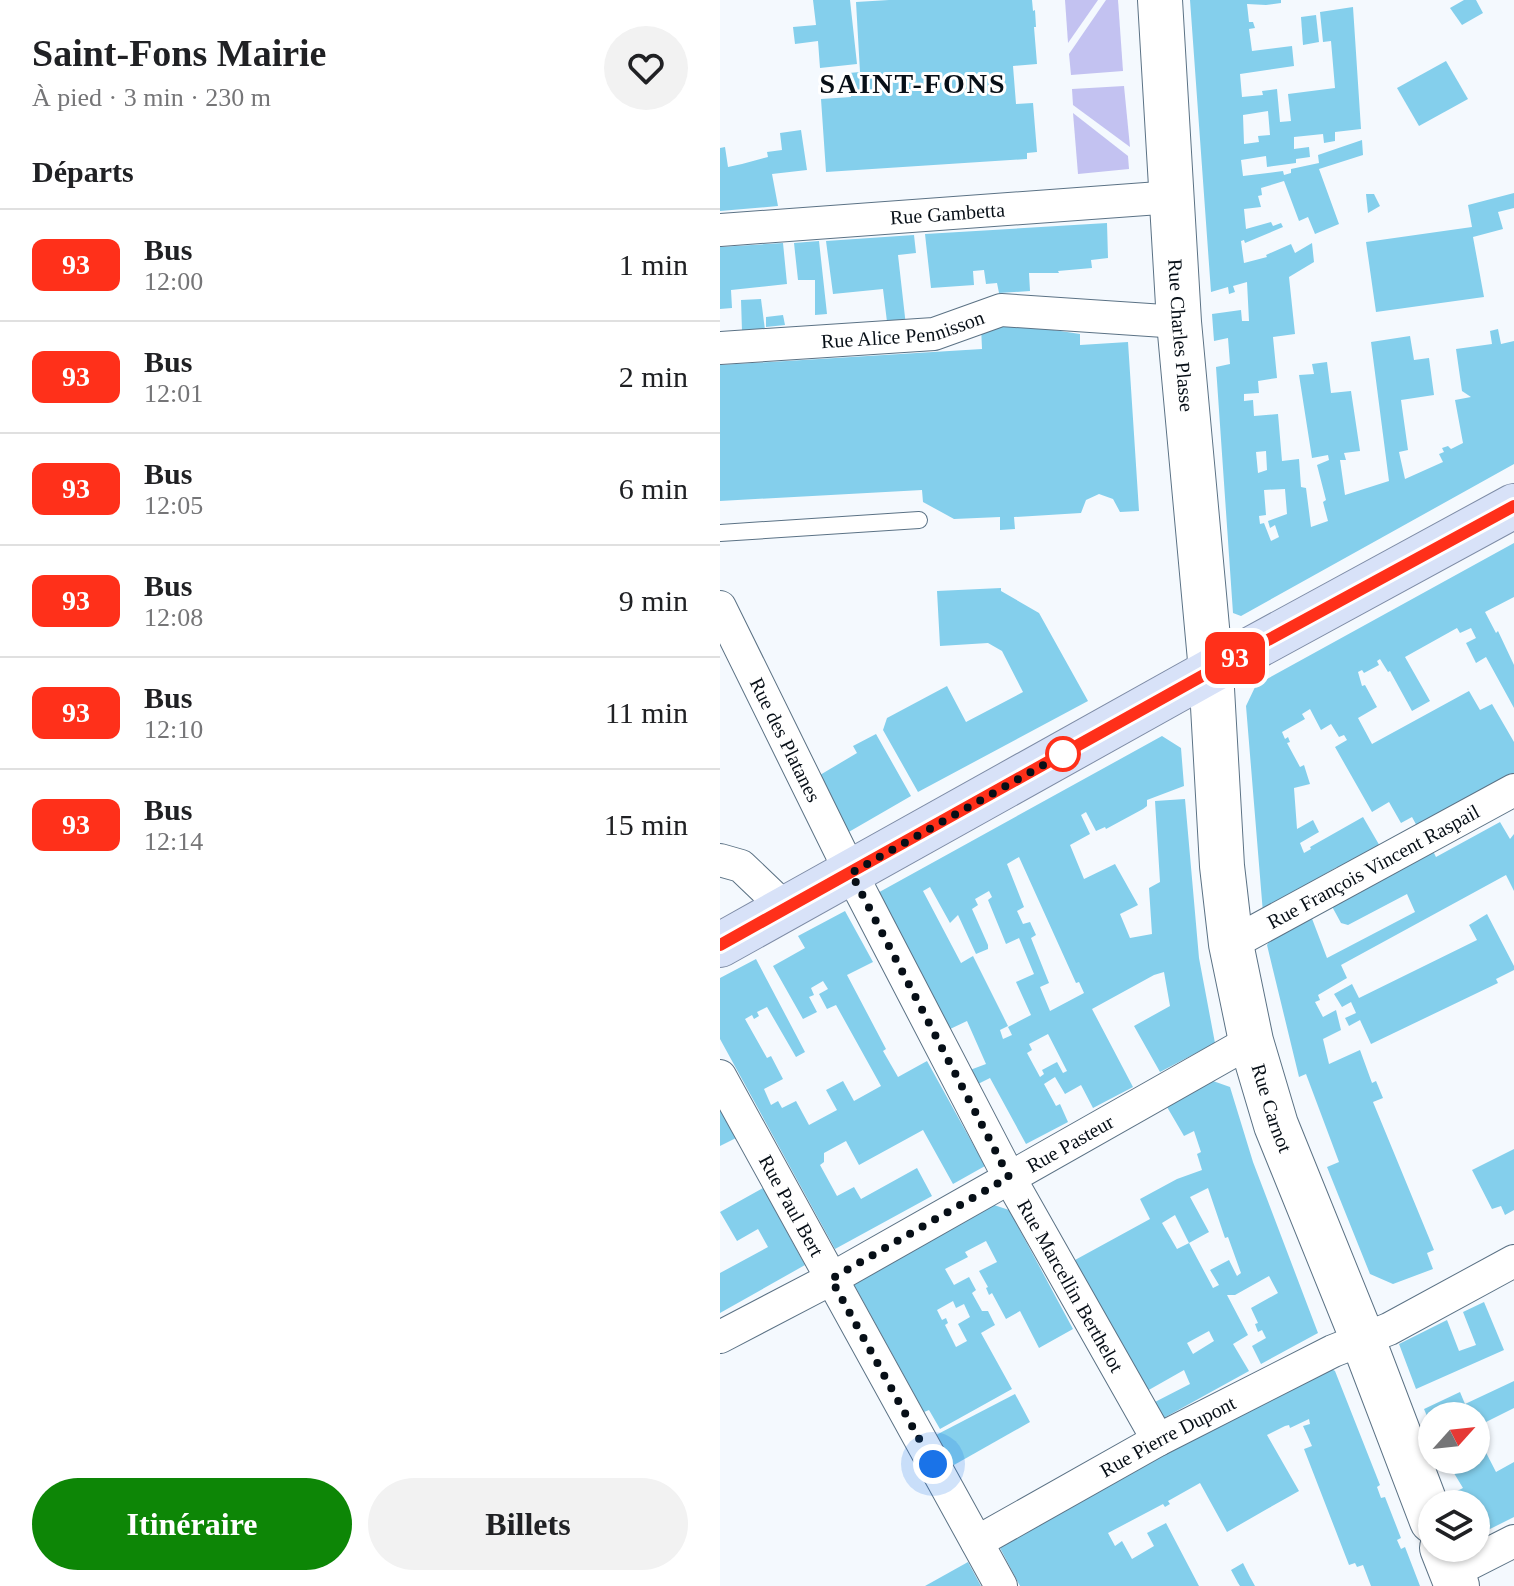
<!DOCTYPE html>
<html lang="fr">
<head>
<meta charset="utf-8">
<style>
  :root { --surface:#fff; --page:#f2f2f2; --text:#202124; --muted:#757577; --line:#e0e0e0; --accent:#0d8606 }
  body { margin:0; font-family:Georgia,serif; background:var(--page); color:var(--text); height:100vh; display:flex; flex-direction:column; font-size:30px; white-space:nowrap }
  * { box-sizing:border-box; margin:0 }
  p { font-size:26px; color:var(--muted) }
  .icon { flex:none; width:44px; height:44px; fill:none; stroke:currentColor; stroke-width:2; stroke-linecap:round; stroke-linejoin:round }
  .map { position:relative; flex:1; overflow:hidden }
  .side { display:flex; flex-direction:column; background:var(--surface); width:720px }
  .side>* { flex:none }
  .badge { padding:0 16px; border-radius:12px; font-size:28px; line-height:52px }
  .needle { width:52px; rotate:63deg }
  .controls { position:absolute; left:698px; top:1402px; display:grid; gap:16px }
  .controls a { display:grid; place-items:center; width:72px; height:72px; border-radius:50%; background:var(--surface); box-shadow:0 2px 6px #0004; font-size:40px }
  .you { position:absolute; width:40px; height:40px; margin:-20px; border:6px solid #fff; border-radius:50%; background:#1a73e8; box-shadow:0 0 0 12px #1a73e833 }
  .map>.badge { position:absolute; translate:-50% -50%; box-shadow:0 0 0 4px #fff }
  h2 { padding:0 32px; font-size:30px; line-height:72px }
  .round { display:grid; place-items:center; flex:none; width:84px; height:84px; border-radius:42px; background:var(--page) }
  .overview { display:flex; align-items:center; justify-content:space-between; height:136px; padding:0 32px }
  h1 { font-size:38px; font-weight:700; line-height:60px }
  .action { display:flex; gap:16px; margin-top:auto; padding:16px 32px }
  .action a { flex:1; height:92px; border-radius:48px; background:var(--accent); color:#fff; font-size:32px; font-weight:700; line-height:92px; text-align:center }
  .action a+a { background:var(--page); color:var(--text) }
  ul { padding:0; list-style:none }
  li { display:flex; align-items:center; gap:24px; height:112px; padding:0 32px; border-top:2px solid var(--line) }
  li div { flex:1 }
  li b { display:block; font-size:30px }
  li em { font-style:normal }
  li .badge { min-width:88px; font-weight:700; text-align:center }
  main { display:flex; flex:1; min-height:0 }
  .map>svg:first-child { display:block }
  .green { fill:#c3c2f1 }
  .building { fill:#84cfec; fill-rule:evenodd }
  .lines { fill:none; stroke-linecap:round; stroke-linejoin:round }
  .service-casing { stroke:#5b7285; stroke-width:18 }
  .minor-casing { stroke:#5b7285; stroke-width:34 }
  .secondary-casing { stroke:#5b7285; stroke-width:46 }
  .primary-casing { stroke:#7e8ca6; stroke-width:46 }
  .service { stroke:#fff; stroke-width:16 }
  .minor { stroke:#fff; stroke-width:32 }
  .secondary { stroke:#fff; stroke-width:44 }
  .primary { stroke:#d8e2f8; stroke-width:44 }
  .line-casing { stroke:#fff; stroke-width:18 }
  .line { stroke:#ff301a; stroke-width:12 }
  .walk { stroke:#070f17; stroke-width:8; stroke-dasharray:0 14.4 }
  .stop-dot { fill:#fff; stroke:#ff301a; stroke-width:4 }
  .labels { text-anchor:middle; stroke-width:6; stroke-linejoin:round; paint-order:stroke }
  .street-label { font-size:20px; fill:#070f17; stroke:#fff }
  .district-label { font-size:28px; font-weight:bold; letter-spacing:2px; fill:#070f17; stroke:#fff }
</style>
</head>
<body>
<main>
<section class="side">
<div class="overview"><div><h1>Saint-Fons Mairie</h1><p>À pied · 3 min · 230 m</p></div><a class="round"><svg class="icon" aria-label="heart" viewBox="0 0 24 24"><path d="M12 20l-8-8c-3-5 5-10 8-4 3-6 11-1 8 4z"/></svg></a></div>
<h2>Départs</h2>
<ul>
<li><span class="badge" style="background:#ff301a;color:#fff">93</span><div><b>Bus</b><p>12:00</p></div><em>1 min</em></li>
<li><span class="badge" style="background:#ff301a;color:#fff">93</span><div><b>Bus</b><p>12:01</p></div><em>2 min</em></li>
<li><span class="badge" style="background:#ff301a;color:#fff">93</span><div><b>Bus</b><p>12:05</p></div><em>6 min</em></li>
<li><span class="badge" style="background:#ff301a;color:#fff">93</span><div><b>Bus</b><p>12:08</p></div><em>9 min</em></li>
<li><span class="badge" style="background:#ff301a;color:#fff">93</span><div><b>Bus</b><p>12:10</p></div><em>11 min</em></li>
<li><span class="badge" style="background:#ff301a;color:#fff">93</span><div><b>Bus</b><p>12:14</p></div><em>15 min</em></li>
</ul>
<div class="action"><a>Itinéraire</a><a>Billets</a></div>
</section>
<div class="map">
<svg width="794" height="1586" viewBox="0 0 794 1586">
  <rect width="100%" height="100%" fill="#f4f9fe"/>
  <g class="green">
    <polygon points="345,0 378,0 348,43"/>
    <polygon points="386,0 398,0 403,71 351,75 349,54"/>
    <polygon points="404,86 410,147 353,105 352,89"/>
    <polygon points="353,113 408,156 409,169 358,174"/>
  </g>
  <g class="building">
    <polygon points="93,0 130,0 137,64 100,68 98,41 75,44 73,27 96,25"/>
    <polygon points="169,0 312,0 313,11 315,10 316,27 314,27 317,64 293,66 296,104 313,103 317,152 307,153 307,159 106,172 101,99 131,97 129,73 140,72 136,2"/>
    <path d="M470,0H561V3L546,5L527,4L529,22H533L535,28L529,29L532,51L572,46L574,66L520,74L522,97L543,95L542,91L557,89L560,122L571,121L568,94L615,88L611,41L603,42L600,12L633,7L641,129L615,132V141L604,143L603,134L574,137V149L589,147L590,157L576,159V163L547,167L546,156L521,160L523,176L563,171L564,175L571,173V169L599,163L598,155L642,140L643,155L599,169L619,224L595,234L588,217L579,221L564,181L541,188L542,195L538,196L541,207L524,209L526,229L551,222L553,226L561,223L563,227L525,243L524,240L521,241L524,263L547,257L546,255L571,244L575,253L592,243L594,262L569,277L575,334L553,337L557,378L538,381L539,393L524,394V401L533,400L534,416L558,414L562,461L579,459L581,487L586,488L591,527L608,521L603,502L606,500L597,465L609,460L608,455L592,458L579,375L594,374L592,364L607,362L611,393L631,391L640,451L624,453L626,460H620L625,495L669,481L651,342L690,336L694,360L709,358L714,395L681,400L688,450L679,452L685,479L723,462L719,454L724,452L722,448L728,446L731,449L743,443L735,400L751,397L742,391L736,349L772,344L770,331L778,329L781,344L794,341V464L521,616L513,613L496,367L510,364L508,338L494,341L492,314L521,310L522,321H529L527,282L513,286L515,292L509,294L508,287L491,292ZM548,111L550,135L538,136L539,142L524,144L523,115ZM546,451L547,470L538,473L536,452ZM565,489L567,514L548,521L550,528L555,525L559,537L551,541L544,523L540,524L539,516L546,515L544,490Z"/>
    <polygon points="744,0 756,0 763,13 742,25 730,8"/>
    <polygon points="596,15 599,42 583,45 581,17"/>
    <polygon points="726,61 748,99 699,126 677,88"/>
    <polygon points="81,130 87,170 52,174 58,206 0,211 0,148 5,147 8,167 22,164 48,157 47,152 62,150 60,133"/>
    <polygon points="794,193 794,208 778,212 783,229 753,237 764,297 656,312 646,242 752,227 748,205"/>
    <polygon points="646,194 654,194 660,206 648,213"/>
    <polygon points="387,223 388,258 371,260 372,268 338,271 339,273 309,273 310,291 279,293 277,283 266,284 264,270 253,271 254,285 211,288 205,234"/>
    <polygon points="194,235 196,253 178,255 186,326 168,330 163,289 113,294 106,241"/>
    <polygon points="99,241 107,314 95,315 95,280 78,280 74,243"/>
    <polygon points="63,243 67,284 11,290 12,308 0,309 0,247"/>
    <polygon points="41,299 45,330 22,332 21,300"/>
    <polygon points="63,315 65,325 46,327 46,317"/>
    <polygon points="295,324 360,334 360,345 408,342 419,511 400,512 393,499 379,494 366,500 361,513 294,517 295,529 280,530 280,517 234,519 203,502 202,490 0,501 0,365 262,349 261,326"/>
    <polygon points="794,543 794,597 765,612 776,633 778,631 794,665 794,708 766,657 756,663 746,643 756,638 751,628 740,633 737,628 685,657 710,701 692,711 670,671 668,672 660,659 657,661 659,665 644,673 642,670 638,672 642,686 645,685 657,707 638,718 652,744 749,691 760,710 772,704 794,742 794,775 698,828 692,817 681,823 669,802 652,812 615,747 627,740 624,735 619,737 611,724 601,730 590,709 582,714 585,719 562,732 565,739 568,737 570,742 567,743 580,767 584,765 590,784 574,788 577,829 593,820 599,832 580,843 584,853 591,849 590,847 643,817 661,848 619,871 617,867 591,882 592,886 543,913 526,706 536,685"/>
    <polygon points="281,588 281,591 319,613 368,701 198,792 163,730 167,718 227,686 246,722 303,692 282,651 268,643 220,646 217,591"/>
    <polygon points="156,734 191,796 127,833 100,775 137,753 133,746"/>
    <path d="M442,736L461,748L464,786L427,800V806L423,809L386,829L385,827L376,831L366,812L361,815L370,834L350,845L364,879L395,864L418,905L400,914L410,938L432,934L429,888L440,882L435,801L465,799L479,958L495,1043L440,1072L414,1026L450,1006L444,972L434,975L372,1009L413,1087L373,1108L361,1085L345,1094L335,1077L324,1084L336,1106L340,1104L348,1122L306,1144L270,1078L258,1084L250,1070L266,1064L247,1021L228,1030L154,895ZM299,857L356,983L359,982L364,993L330,1011L320,987L329,983L311,938L316,935L310,922L303,924L297,911L304,907L287,864ZM210,887L230,923L238,915L256,954L268,949V945L252,909L258,905L255,899L269,891L272,897L268,900L286,944L299,938L314,974L296,982L311,1015L288,1027L292,1035L283,1039L280,1030L288,1026L253,956L241,963L203,891ZM328,1034L347,1071L343,1073L337,1062L322,1070L324,1074L320,1077L307,1053L312,1050L309,1044Z"/>
    <polygon points="780,822 790,839 794,834 794,891 786,875 621,965 627,978 598,995 600,1000 595,1002 603,1017 616,1010 621,1030 603,1039 609,1064 640,1050 652,1083 656,1081 663,1098 653,1102 714,1250 707,1253 713,1269 673,1284 650,1274 607,1167 619,1162 586,1074 579,1077 547,945 556,931 591,916 607,958 695,912 687,894 628,925 621,923 609,901 711,847 716,857"/>
    <polygon points="125,911 153,962 127,975 166,1049 163,1051 178,1077 207,1061 265,1166 233,1184 203,1130 139,1165 126,1141 104,1153 104,1162 100,1165 117,1196 134,1187 141,1199 197,1168 212,1196 115,1249 0,1039 0,978 36,959 85,1052 76,1057 47,1007 37,1012 39,1016 34,1019 32,1015 25,1019 47,1058 51,1056 63,1079 44,1089 51,1105 58,1101 62,1108 76,1101 89,1125 117,1110 106,1090 123,1081 134,1101 161,1086 116,1005 107,1009 99,994 108,989 103,981 91,988 94,995 89,997 97,1012 83,1019 53,966 85,948 78,936"/>
    <polygon points="767,914 794,966 794,970 776,979 778,983 651,1044 640,1020 629,1026 625,1018 636,1013 631,1002 622,1007 614,994 632,984 639,998 757,940 749,925"/>
    <path d="M493,1081L510,1087L533,1162L598,1333L541,1364L532,1346L546,1338L542,1330L538,1332L535,1324L538,1323L531,1308L558,1293L549,1276L515,1295H507L528,1335L513,1344L529,1371L442,1419L433,1403L470,1384L464,1370L427,1391L355,1260L430,1219L420,1199L457,1179L482,1170L477,1154L481,1152L474,1131L464,1136L447,1107ZM488,1188L505,1238L508,1237L521,1273L517,1276L509,1260L490,1270L499,1285L493,1288L469,1243L489,1232L470,1197ZM455,1215L469,1243L457,1249L442,1223ZM489,1331L494,1341L473,1354L467,1343Z"/>
    <polygon points="0,1109 16,1138 0,1146"/>
    <polygon points="794,1149 794,1210 785,1215 781,1206 772,1209 752,1170"/>
    <polygon points="43,1188 85,1265 0,1313 0,1273 48,1247 38,1229 17,1241 0,1212"/>
    <path d="M271,1204L289,1210L353,1329L319,1348L300,1311L286,1319L272,1293L269,1295L266,1288L268,1287L259,1271L277,1262L266,1241L245,1252L248,1257L225,1269L234,1285L249,1277L256,1290L252,1293L262,1311H268L275,1325L261,1333L292,1389L220,1429L209,1410L204,1412L132,1281ZM233,1301L236,1308L244,1304L250,1317L238,1324L247,1341L236,1347L225,1325L228,1323L226,1318L222,1320L217,1310Z"/>
    <polygon points="764,1302 784,1350 696,1389 679,1344 727,1320 739,1351 756,1345 743,1312"/>
    <polygon points="607,1366 615,1371 660,1485 657,1487 661,1498 665,1497 681,1538 677,1540 681,1549 685,1547 700,1586 651,1586 643,1565 637,1567 635,1563 629,1565 584,1449 592,1446 583,1426 590,1424 589,1419 570,1428 569,1425 565,1426 547,1435 579,1491 547,1509 507,1532 480,1483 448,1501 450,1504 445,1507 443,1504 388,1533 395,1546 402,1541 412,1559 434,1546 427,1533 446,1523 479,1586 300,1586 279,1546"/>
    <polygon points="794,1381 794,1408 756,1427 756,1416 712,1416 712,1428 704,1409 740,1392 745,1404"/>
    <polygon points="295,1394 310,1422 234,1465 216,1435"/>
    <polygon points="756,1433 776,1472 794,1462 794,1517 770,1529 756,1526 756,1504 742,1504 737,1491 743,1488 726,1460 756,1460"/>
    <polygon points="248,1562 261,1586 205,1586"/>
    <polygon points="523,1563 530,1577 535,1586 520,1586 518,1583 511,1570"/>
  </g>
  <g class="lines">
    <defs>
      <polyline id="service" points="0,533 199,520"/>
      <g id="minor">
        <path id="s1" d="M0,230L453,197"/>
        <path id="s2" d="M0,348L214,334L281,310L459,322"/>
        <path id="s3" d="M0,607L131,873L289,1177L438,1440"/>
        <polyline points="0,860 21,866 65,908"/>
        <path id="s4" d="M511,944L794,790"/>
        <path id="s5" d="M0,1076L281,1586"/>
        <path id="s6" d="M0,1337L111,1279L531,1041"/>
        <path id="s7" d="M257,1542L438,1440L613,1351L669,1329L794,1261"/>
        <polyline points="731,1573 794,1541"/>
      </g>
      <g id="secondary">
        <path id="s8" d="M440,0L459,322L491,671L502,866L511,944L531,1041L556,1125L643,1340L712,1521"/>
        <polyline points="722,1548 737,1586"/>
      </g>
      <polyline id="primary" points="0,945 491,671 794,506"/>
    </defs>
    <use href="#service" class="service-casing"/>
    <use href="#minor" class="minor-casing"/>
    <use href="#secondary" class="secondary-casing"/>
    <use href="#primary" class="primary-casing"/>
    <use href="#service" class="service"/>
    <use href="#minor" class="minor"/>
    <use href="#secondary" class="secondary"/>
    <use href="#primary" class="primary"/>
  </g>
  <g class="lines">
    <defs>
      <polyline id="line" points="0,945 491,671 794,506"/>
    </defs>
    <use href="#line" class="line-casing"/>
    <use href="#line" class="line"/>
    <polyline class="walk" points="213,1464 111,1279 289,1177 131,873 343,754"/>
  </g>
  <circle class="stop-dot" cx="343" cy="754" r="16"/>
  <g class="labels">
    <g class="street-label">
      <text dy="7" stroke="none"><textPath href="#s1" startOffset="228">Rue Gambetta</textPath></text>
      <text dy="7" stroke="none"><textPath href="#s2" startOffset="184">Rue Alice Pennisson</textPath></text>
      <text dy="7" stroke="none"><textPath href="#s8" startOffset="336">Rue Charles Plasse</textPath></text>
      <text dy="7" stroke="none"><textPath href="#s3" startOffset="148">Rue des Platanes</textPath></text>
      <text dy="7" stroke="none"><textPath href="#s4" startOffset="162">Rue François Vincent Raspail</textPath></text>
      <text dy="7" stroke="none"><textPath href="#s8" startOffset="1116">Rue Carnot</textPath></text>
      <text dy="7" stroke="none"><textPath href="#s6" startOffset="400">Rue Pasteur</textPath></text>
      <text dy="7" stroke="none"><textPath href="#s5" startOffset="148">Rue Paul Bert</textPath></text>
      <text dy="7" stroke="none"><textPath href="#s3" startOffset="764">Rue Marcellin Berthelot</textPath></text>
      <text dy="7" stroke="none"><textPath href="#s7" startOffset="218">Rue Pierre Dupont</textPath></text>
    </g>
    <g class="district-label">
      <text x="193" y="93">SAINT-FONS</text>
    </g>
  </g>
</svg>
<div class="controls">
<a><svg class="needle" viewBox="-14 -14 28 28"><path d="M0-13l5 13h-10z" fill="#e53935"/><path d="M0 13l5-13h-10z" fill="#757577"/></svg></a>
<a><svg class="icon" aria-label="layers" viewBox="0 0 24 24"><path d="M12 4l9 5-9 5-9-5zM3 14l9 5 9-5"/></svg></a>
</div>
<div class="you" style="left:213px;top:1464px"></div>
<b class="badge" style="left:515px;top:658px;background:#ff301a;color:#fff">93</b>
</div>
</main>
</body>
</html>
